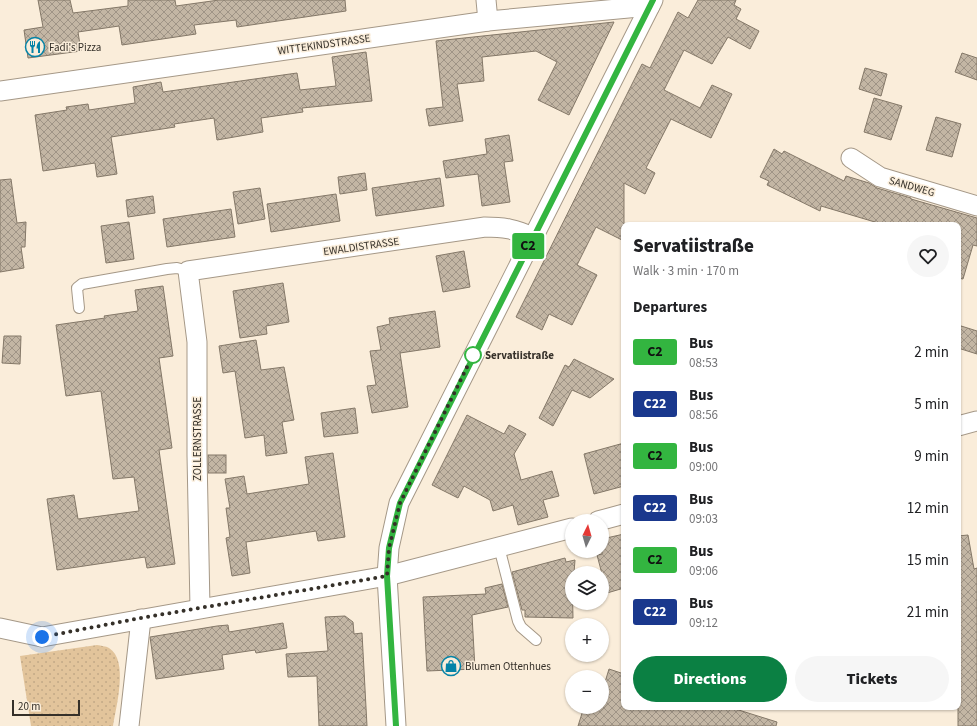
<!DOCTYPE html>
<html lang="en">
<head>
<meta charset="utf-8">
<style>
  :root { --surface:#fff; --page:#f6f6f6; --text:#202124; --muted:#757577; --accent:#0b8043 }
  body { margin:0; font-family:"Source Sans 3",sans-serif; background:var(--page); color:var(--text); height:100vh; display:flex; flex-direction:column; font-size:15px; white-space:nowrap }
  * { box-sizing:border-box; margin:0 }
  p { font-size:13px; color:var(--muted) }
  .icon { flex:none; width:22px; height:22px; fill:none; stroke:currentColor; stroke-width:2; stroke-linecap:round; stroke-linejoin:round }
  .map { position:relative; flex:1; overflow:hidden }
  .panel { position:absolute; left:621px; top:222px; width:340px; height:488px; display:flex; flex-direction:column; background:var(--surface); border-radius:8px; box-shadow:0 1px 3px #0004 }
  .panel>* { flex:none }
  .badge { padding:0 8px; border-radius:3px; font-size:14px; line-height:26px }
  .needle { width:26px; rotate:5deg }
  .tools { position:absolute; left:565px; top:514px; display:grid; gap:8px }
  .tools a { display:grid; place-items:center; width:44px; height:44px; border-radius:50%; background:var(--surface); box-shadow:0 1px 3px #0004; font-size:20px }
  .scale { position:absolute; left:12px; bottom:10px; width:68px; box-sizing:border-box; padding-left:4px; border:2px solid #353029; border-top:0; font-size:11px; line-height:14px; white-space:nowrap; color:#353029; -webkit-text-stroke:3px #faedda; paint-order:stroke }
  .you { position:absolute; width:20px; height:20px; margin:-10px; border:3px solid #fff; border-radius:50%; background:#1a73e8; box-shadow:0 0 0 6px #1a73e833 }
  .map>.badge { position:absolute; translate:-50% -50%; box-shadow:0 0 0 2px #fff }
  h2 { padding:0 12px; font-size:15px; line-height:36px }
  .round { display:grid; place-items:center; flex:none; width:42px; height:42px; border-radius:21px; background:var(--page) }
  .head { display:flex; align-items:center; justify-content:space-between; height:68px; padding:0 12px }
  h1 { font-size:19px; font-weight:800; line-height:30px }
  .primary-button { display:flex; gap:8px; margin-top:auto; padding:8px 12px }
  .primary-button a { flex:1; height:46px; border-radius:24px; background:var(--accent); color:#fff; font-size:16px; font-weight:800; line-height:46px; text-align:center }
  .primary-button a+a { background:var(--page); color:var(--text) }
  ul { padding:0; list-style:none }
  li { display:flex; align-items:center; gap:12px; height:52px; padding:0 12px }
  li div { flex:1 }
  li b { display:block; font-size:15px }
  li em { font-style:normal }
  li .badge { min-width:44px; font-weight:700; text-align:center }
  .map>svg:first-child { display:block }
  .park { fill:url(#park-dots) }
  .building { fill:url(#building-cross-hatch); stroke:#847868 }
  .lines { fill:none; stroke-linecap:round; stroke-linejoin:round }
  .service-casing { stroke:#a59887; stroke-width:12 }
  .minor-casing { stroke:#a59887; stroke-width:21 }
  .service { stroke:#fff; stroke-width:10 }
  .minor { stroke:#fff; stroke-width:19 }
  .line-casing { stroke:#fff; stroke-width:9 }
  .line { stroke:#33b540; stroke-width:6 }
  .walk { stroke:#353029; stroke-width:4; stroke-dasharray:0 7.2 }
  .stop-dot { fill:#fff; stroke:#33b540; stroke-width:2 }
  .labels { text-anchor:middle; stroke-width:3; stroke-linejoin:round; paint-order:stroke }
  .street-label { font-size:11px; fill:#353029; stroke:#faedda }
  .poi-label { font-size:11px; fill:#353029; stroke:#faedda; text-anchor:start }
  .stop-label { font-size:11px; font-weight:bold; fill:#353029; stroke:#faedda; text-anchor:start }
</style>
</head>
<body>
<div class="map">
<svg width="977" height="726" viewBox="0 0 977 726">
  <defs>
    <pattern id="park-dots" width="8" height="8" patternUnits="userSpaceOnUse"><rect width="8" height="8" fill="#e2c49b"/><path d="M2 2h.1M6 6h.1" fill="none" stroke="#c2a986" stroke-width="1.8" stroke-linecap="round"/></pattern>
    <pattern id="building-cross-hatch" width="8" height="8" patternUnits="userSpaceOnUse"><rect width="8" height="8" fill="#c3b6a4"/><path d="M0 0l8 8M0 8l8-8" fill="none" stroke="#9f9486"/></pattern>
  </defs>
  <rect width="100%" height="100%" fill="#faedda"/>
  <path class="park" d="M97,645C101,646 106,646 109,648C129,660 116,707 113,726H31L20,656Z"/>
  <g class="building">
    <polygon points="38,0 70,0 73,13 128,6 128,0 175,0 176,6 219,0 345,0 346,11 237,27 236,20 194,25 196,34 122,45 119,26 78,32 81,51 28,58 24,30 43,27"/>
    <polygon points="698,0 736,0 734,5 741,9 736,19 759,31 750,49 728,37 712,64 684,50 664,90 700,108 712,85 732,94 711,138 671,119 646,168 655,173 645,194 624,183 624,241 596,227 577,265 597,275 572,325 549,314 542,330 516,317 642,64 650,68 678,12 688,18"/>
    <polygon points="614,22 569,115 538,100 557,62 536,51 482,57 484,81 457,84 463,121 429,126 426,109 443,107 436,41"/>
    <polygon points="366,52 372,101 302,108 303,112 261,118 263,132 217,140 214,118 174,124 175,127 111,137 117,174 97,177 95,163 43,171 35,115 67,110 66,107 88,104 89,110 135,103 133,87 161,82 163,92 297,73 300,90 336,86 332,57"/>
    <polygon points="962,53 977,58 977,80 955,72"/>
    <polygon points="865,68 887,74 881,96 859,89"/>
    <polygon points="874,98 902,106 891,140 864,132"/>
    <polygon points="936,117 961,124 952,157 926,150"/>
    <polygon points="509,135 513,161 504,162 510,202 482,206 478,174 446,178 443,161 487,154 485,139"/>
    <polygon points="774,149 782,154 784,151 844,181 846,176 869,183 877,188 911,198 911,199 977,218 977,246 973,245 963,279 958,278 958,225 885,225 821,206 820,211 767,185 769,181 760,177"/>
    <polygon points="365,173 367,190 340,194 338,177"/>
    <polygon points="440,178 444,206 376,216 372,188"/>
    <polygon points="11,179 17,223 26,222 25,247 21,247 24,268 0,272 0,180"/>
    <polygon points="260,188 265,219 238,224 233,192"/>
    <polygon points="336,194 340,221 271,232 267,204"/>
    <polygon points="153,196 155,213 128,217 126,200"/>
    <polygon points="231,209 235,237 167,247 163,219"/>
    <polygon points="129,222 134,259 106,263 101,226"/>
    <polygon points="464,251 470,287 443,292 436,256"/>
    <polygon points="283,283 289,322 266,326 267,334 240,338 233,291"/>
    <polygon points="163,286 173,356 159,358 172,448 159,450 175,564 147,568 145,557 57,570 47,499 74,495 78,519 139,511 134,477 113,479 101,391 66,396 56,325 105,318 104,316 138,311 135,290"/>
    <polygon points="435,311 440,347 400,353 408,407 372,413 367,386 376,385 370,351 381,350 377,327 390,324 389,318"/>
    <polygon points="958,325 977,331 977,354 958,348"/>
    <polygon points="4,336 21,336 20,364 2,363"/>
    <polygon points="256,340 261,370 284,367 294,420 282,422 287,453 266,456 264,435 245,438 235,371 223,373 219,346"/>
    <polygon points="574,359 614,379 590,398 572,390 553,426 539,418 565,365 569,367"/>
    <polygon points="355,408 358,433 324,437 321,413"/>
    <polygon points="467,415 504,434 509,425 526,434 514,454 521,480 552,471 559,496 543,500 548,517 518,525 513,505 493,511 490,500 464,486 458,498 432,485"/>
    <polygon points="624,443 624,486 594,494 584,454"/>
    <polygon points="333,453 345,537 318,541 316,531 246,542 250,573 232,576 226,538 230,537 226,508 230,508 225,479 244,476 247,494 309,484 305,457"/>
    <rect x="208" y="455" width="18" height="18"/>
    <polygon points="624,534 624,588 607,593 597,555 602,554 602,539"/>
    <polygon points="968,535 974,569 977,568 977,726 958,726 958,536"/>
    <polygon points="565,558 566,562 575,560 574,573 572,573 573,618 525,617 525,610 522,610 512,572"/>
    <polygon points="502,584 508,607 472,615 475,669 427,671 423,597 486,594 485,588"/>
    <polygon points="345,616 353,622 354,634 362,633 367,726 319,726 317,676 288,677 286,654 328,651 325,617"/>
    <polygon points="283,623 287,648 256,653 255,650 222,655 224,669 156,679 150,637 217,626 228,625 229,632"/>
    <polygon points="609,669 624,674 624,707 729,707 777,722 776,726 578,726 584,707 602,707 602,692"/>
  </g>
  <g class="lines">
    <defs>
      <g id="service">
        <polyline points="79,308 77,288 82,284 167,269 177,268 188,271"/>
        <polyline points="499,547 518,621 521,627 536,640"/>
      </g>
      <g id="minor">
        <polyline points="486,0 488,21"/>
        <polyline points="0,91 488,21 650,6"/>
        <polyline points="851,158 880,177 977,206"/>
        <polyline points="958,426 977,421"/>
        <polyline points="598,521 624,514"/>
        <path d="M200,608L197,455V342L188,271L485,227C503,227 516,229 532,237"/>
        <polyline points="0,628 42,637 387,576 572,528"/>
        <polyline points="129,726 141,619"/>
        <polyline points="396,726 387,576 389,548 399,503 653,0"/>
      </g>
    </defs>
    <use href="#service" class="service-casing"/>
    <use href="#minor" class="minor-casing"/>
    <use href="#service" class="service"/>
    <use href="#minor" class="minor"/>
  </g>
  <g class="lines">
    <defs>
      <polyline id="line" points="396,726 387,576 389,548 400,503 653,0"/>
    </defs>
    <use href="#line" class="line-casing"/>
    <use href="#line" class="line"/>
    <polyline class="walk" points="42,637 141,618 387,576 389,548 400,503 473,355"/>
  </g>
  <defs>
    <symbol id="restaurant-ring" viewBox="-11 -11 22 22"><circle r="9.5" fill="#faedda" stroke="#0483a7" stroke-width="1.5"/><path d="M-5-6h1v4h1v-4h1v4h1v-4h1v5L-1.5 .5V6h-2V.5L-5-1ZM5-6V6H3V1.5H1.5Q1.5-4 5-6Z" fill="#0483a7"/></symbol>
    <symbol id="shop-ring" viewBox="-11 -11 22 22"><circle r="9.5" fill="#faedda" stroke="#0483a7" stroke-width="1.5"/><path d="M-5-2.5h2.3a2.7 3.5 0 0 1 5.4 0H5L5.5 6h-11ZM-1.5-2.5h3a1.5 2.3 0 0 0-3 0Z" fill="#0483a7"/></symbol>
  </defs>
  <g fill-rule="evenodd">
    <use href="#restaurant-ring" x="24" y="36" width="22" height="22"/>
    <use href="#shop-ring" x="440" y="655" width="22" height="22"/>
  </g>
  <circle class="stop-dot" cx="473" cy="355" r="8"/>
  <g class="labels">
    <g class="street-label">
      <text transform="translate(324 44) rotate(-8)" y="4">WITTEKINDSTRASSE</text>
      <text transform="translate(912 186) rotate(16)" y="4">SANDWEG</text>
      <text transform="translate(361 246) rotate(-8)" y="4">EWALDISTRASSE</text>
      <text transform="translate(197 439) rotate(-90)" y="4">ZOLLERNSTRASSE</text>
    </g>
    <g class="poi-label">
      <text x="49" y="51">Fadi's Pizza</text>
      <text x="465" y="670">Blumen Ottenhues</text>
    </g>
    <g class="stop-label">
      <text x="485" y="359">Servatiistraße</text>
    </g>
  </g>
</svg>
<div class="tools">
<a><svg class="needle" viewBox="-14 -14 28 28"><path d="M0-13l5 13h-10z" fill="#e53935"/><path d="M0 13l5-13h-10z" fill="#757577"/></svg></a>
<a><svg class="icon" aria-label="layers" viewBox="0 0 24 24"><path d="M12 4l9 5-9 5-9-5zM3 14l9 5 9-5"/></svg></a>
<a>+</a>
<a>−</a>
</div>
<div class="scale">20 m</div>
<div class="you" style="left:42px;top:637px"></div>
<b class="badge" style="left:528px;top:246px;background:#33b540;color:#111">C2</b>
<section class="panel">
<div class="head"><div><h1>Servatiistraße</h1><p>Walk · 3 min · 170 m</p></div><a class="round"><svg class="icon" aria-label="heart" viewBox="0 0 24 24"><path d="M12 20l-8-8c-3-5 5-10 8-4 3-6 11-1 8 4z"/></svg></a></div>
<h2>Departures</h2>
<ul>
<li><span class="badge" style="background:#33b540;color:#111">C2</span><div><b>Bus</b><p>08:53</p></div><em>2 min</em></li>
<li><span class="badge" style="background:#1a388d;color:#fff">C22</span><div><b>Bus</b><p>08:56</p></div><em>5 min</em></li>
<li><span class="badge" style="background:#33b540;color:#111">C2</span><div><b>Bus</b><p>09:00</p></div><em>9 min</em></li>
<li><span class="badge" style="background:#1a388d;color:#fff">C22</span><div><b>Bus</b><p>09:03</p></div><em>12 min</em></li>
<li><span class="badge" style="background:#33b540;color:#111">C2</span><div><b>Bus</b><p>09:06</p></div><em>15 min</em></li>
<li><span class="badge" style="background:#1a388d;color:#fff">C22</span><div><b>Bus</b><p>09:12</p></div><em>21 min</em></li>
</ul>
<div class="primary-button"><a>Directions</a><a>Tickets</a></div>
</section>
</div>
</body>
</html>
